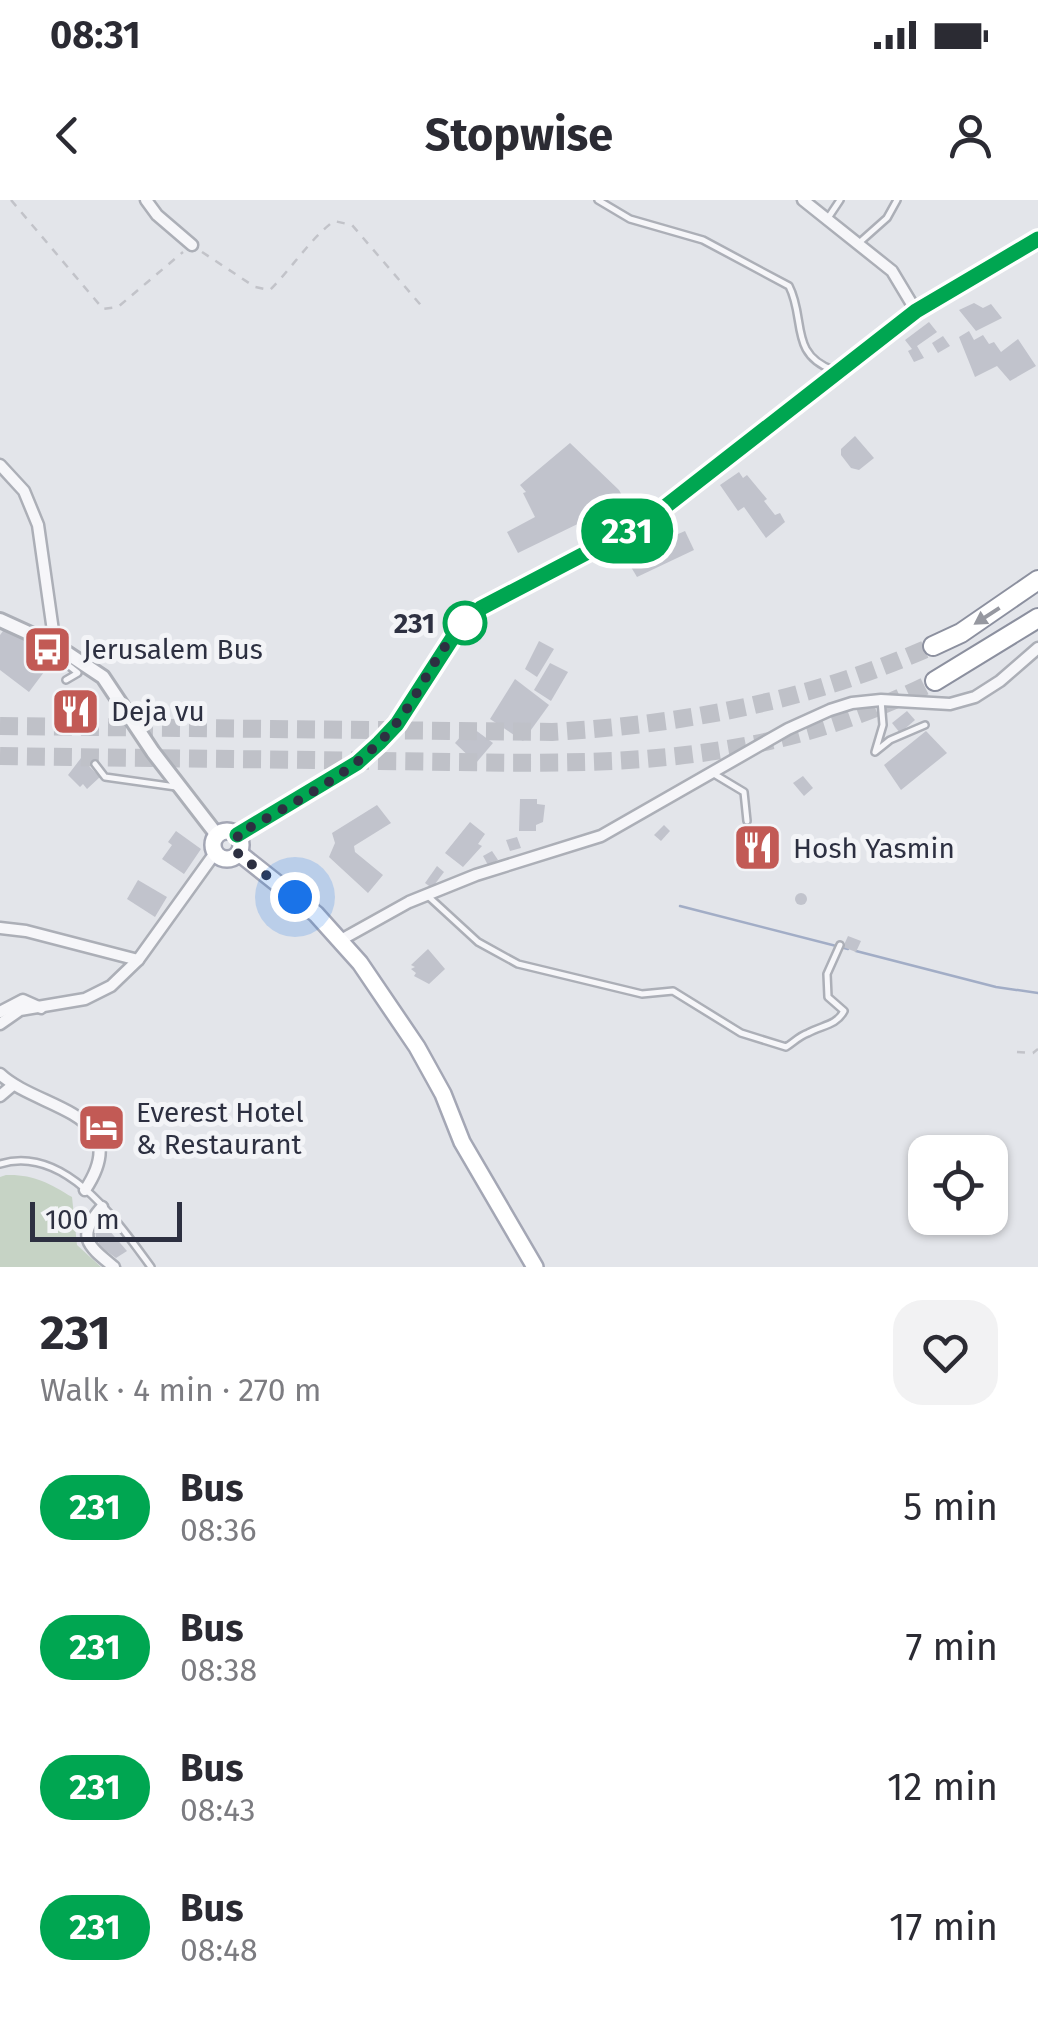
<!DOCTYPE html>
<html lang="en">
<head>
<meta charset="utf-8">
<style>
  :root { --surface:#fff; --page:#f2f2f3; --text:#2b2b33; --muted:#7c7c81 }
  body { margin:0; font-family:"Fira Sans",sans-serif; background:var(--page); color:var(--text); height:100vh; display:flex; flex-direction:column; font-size:38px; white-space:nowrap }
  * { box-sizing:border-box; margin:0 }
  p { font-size:32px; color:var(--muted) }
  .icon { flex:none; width:55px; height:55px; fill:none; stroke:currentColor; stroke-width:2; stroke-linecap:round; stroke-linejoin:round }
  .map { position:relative; height:1067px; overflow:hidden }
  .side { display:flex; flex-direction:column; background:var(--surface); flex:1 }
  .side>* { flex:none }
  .badge { padding:0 20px; border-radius:32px; font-size:35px; line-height:65px }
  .controls { position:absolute; left:908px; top:935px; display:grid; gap:20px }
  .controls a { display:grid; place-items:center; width:100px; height:100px; border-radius:20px; background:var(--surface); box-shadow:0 2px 8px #0004; font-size:50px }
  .scale { position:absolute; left:30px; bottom:25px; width:152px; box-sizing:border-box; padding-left:10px; border:5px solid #2d3041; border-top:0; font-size:28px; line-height:35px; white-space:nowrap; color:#2d3041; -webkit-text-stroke:8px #f3f4f7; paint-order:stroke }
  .you { position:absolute; width:50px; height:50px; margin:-25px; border:8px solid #fff; border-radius:50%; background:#1a73e8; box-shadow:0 0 0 15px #1a73e833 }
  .map>.badge { position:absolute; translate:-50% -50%; box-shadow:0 0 0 5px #fff }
  .round { display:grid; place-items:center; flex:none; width:105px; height:105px; border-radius:30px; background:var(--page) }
  .head { display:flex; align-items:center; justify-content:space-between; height:170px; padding:0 40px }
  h1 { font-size:48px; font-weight:700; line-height:75px }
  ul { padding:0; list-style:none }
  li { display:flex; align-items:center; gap:30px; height:140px; padding:0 40px }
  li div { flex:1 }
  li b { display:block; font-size:38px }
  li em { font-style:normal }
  li .badge { min-width:110px; font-weight:700; text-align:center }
  .status { display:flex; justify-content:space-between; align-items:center; height:70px; padding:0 50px; background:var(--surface); direction:ltr }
  .status svg { height:28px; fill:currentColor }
  header { display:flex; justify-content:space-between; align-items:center; height:130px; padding:0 40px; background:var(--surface); font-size:45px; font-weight:700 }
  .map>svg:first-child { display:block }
  .green { fill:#c6d3c5 }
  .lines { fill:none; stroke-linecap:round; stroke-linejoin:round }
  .stream { stroke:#a2adc6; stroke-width:2.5 }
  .building { fill:#c1c3cc }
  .trunk-tunnel { stroke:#bfc1c8; stroke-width:18; stroke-dasharray:18 9; stroke-linecap:butt }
  .service-casing { stroke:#acafb7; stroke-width:10 }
  .minor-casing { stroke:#acafb7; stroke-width:15 }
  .tertiary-casing { stroke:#acafb7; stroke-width:18 }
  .primary-casing { stroke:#a4a7b5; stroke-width:20 }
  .trunk-casing { stroke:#8c909f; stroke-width:22 }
  .path { stroke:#c2c3c9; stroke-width:2.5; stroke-dasharray:8 8; stroke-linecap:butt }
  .service { stroke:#f6f6f9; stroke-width:5 }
  .minor { stroke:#f6f6f9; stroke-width:10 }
  .tertiary { stroke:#f6f6f9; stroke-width:12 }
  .primary { stroke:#fff; stroke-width:15 }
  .trunk { stroke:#fff; stroke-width:18 }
  .oneway { fill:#9698a0 }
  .line-casing { stroke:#fff; stroke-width:22 }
  .line { stroke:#00a651; stroke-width:15 }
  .walk { stroke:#2d3041; stroke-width:10; stroke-dasharray:0 18 }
  .stop-dot { fill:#fff; stroke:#00a651; stroke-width:5 }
  .labels { text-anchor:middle; stroke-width:10; stroke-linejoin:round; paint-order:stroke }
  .stop-label { font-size:28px; font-weight:bold; fill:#2d3041; stroke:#f3f4f7; text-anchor:end }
  .poi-label { font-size:28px; fill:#2d3041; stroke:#f3f4f7; text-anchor:start }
</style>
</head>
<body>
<div class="status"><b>08:31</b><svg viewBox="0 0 49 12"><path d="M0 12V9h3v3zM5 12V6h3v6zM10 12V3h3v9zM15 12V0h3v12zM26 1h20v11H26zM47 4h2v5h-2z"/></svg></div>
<header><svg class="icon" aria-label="back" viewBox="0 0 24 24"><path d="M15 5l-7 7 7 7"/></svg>Stopwise<svg class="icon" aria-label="person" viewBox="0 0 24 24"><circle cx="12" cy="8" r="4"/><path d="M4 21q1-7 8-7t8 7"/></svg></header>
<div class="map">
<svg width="1038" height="1067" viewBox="0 0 1038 1067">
  <rect width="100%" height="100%" fill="#e3e5ea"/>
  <path class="green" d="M6,975C33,974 49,983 72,997L77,1045L101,1067H0V977Z"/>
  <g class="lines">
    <g class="stream">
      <polyline points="680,706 848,749"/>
      <polyline points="856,751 996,787 1038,793"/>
    </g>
  </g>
  <g class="building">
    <polygon points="974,103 983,108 991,104 1002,118 976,131 959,110"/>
    <polygon points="929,122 937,132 917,146 924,158 914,162 908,151 912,149 905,140"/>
    <polygon points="969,131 974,140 983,135 989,144 994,142 1001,152 1018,139 1036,166 1010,181 997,166 975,177 959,137"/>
    <polygon points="943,136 950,146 938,153 932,143"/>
    <polygon points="855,236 874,258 859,270 851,268 841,255 841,249"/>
    <polygon points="570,243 619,290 630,310 606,324 602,318 594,322 592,317 518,353 507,332 535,317 523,293 526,292 520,285"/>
    <polygon points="739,272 743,278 747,275 767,299 764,301 775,315 780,313 785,322 766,338 744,307 738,311 720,285"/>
    <polygon points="685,331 694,350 637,377 625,357"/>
    <polygon points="6,427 44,455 39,462 47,468 29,492 0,470 0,435"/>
    <polygon points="539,441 554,449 537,477 525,469"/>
    <polygon points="550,463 568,472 551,501 534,490"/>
    <polygon points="515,479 549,505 523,541 490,519"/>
    <polygon points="907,511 915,520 900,533 892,523"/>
    <polygon points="470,526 493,543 476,563 455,543"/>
    <polygon points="926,531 947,553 901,590 884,565"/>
    <polygon points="81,558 100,577 87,589 83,584 80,587 68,575"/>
    <polygon points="803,576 813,588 804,596 793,583"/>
    <polygon points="520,599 537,599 537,604 545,605 543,622 536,625 536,631 519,631"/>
    <polygon points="377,605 391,623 354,646 355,652 383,675 368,693 329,657 335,643 332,633"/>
    <polygon points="470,622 485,634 478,644 482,646 463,667 445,653"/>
    <polygon points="664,625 670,631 661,641 654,635"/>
    <polygon points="176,631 201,649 184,674 162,659 172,645 168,642"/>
    <polygon points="517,637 521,648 510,651 506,640"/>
    <polygon points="758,637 766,643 755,661 746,655"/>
    <polygon points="492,651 498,660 488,665 483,656"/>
    <polygon points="437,666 444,672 432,688 425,683"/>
    <polygon points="138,680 167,697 155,717 127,699"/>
    <circle cx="801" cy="699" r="6"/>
    <polygon points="848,736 861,741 856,752 843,747"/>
    <polygon points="428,749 445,769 429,784 414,776 416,773 411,769 415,767 411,765"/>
    <polygon points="102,1022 127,1051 116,1058 101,1047 96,1038 95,1027"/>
  </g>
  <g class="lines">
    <g class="trunk-tunnel">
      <path d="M0,526L552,532C688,524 808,501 933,446"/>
      <path d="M0,556C126,558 253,559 379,561C581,563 749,576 935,481"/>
    </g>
    <defs>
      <g id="service">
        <path d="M598,0L630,19L703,40L789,86C806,119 789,154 833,170"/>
        <polyline points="828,18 840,0"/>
        <polyline points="860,42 887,18 897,0"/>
        <polyline points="55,448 54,454 78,473 66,480"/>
        <polyline points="881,500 883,525 875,552 890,540 925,525"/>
        <polyline points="95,564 105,577 176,587"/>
        <polyline points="714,574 744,592 747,621"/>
        <path d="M429,697L478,742L518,764L642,794L673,791L741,833L786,847C793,843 799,836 808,833C822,825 836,826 844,811L828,797L827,774L840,745"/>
        <path d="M0,964C65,944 118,1022 151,1067"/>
      </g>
      <g id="minor">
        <polyline points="146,0 157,15 192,45"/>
        <polyline points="803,0 892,71 916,111"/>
        <polyline points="0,265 24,291 38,325 55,445"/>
        <polyline points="0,728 26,731 138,760"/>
        <polyline points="339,741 409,702 476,675 601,636 788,529 830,510 852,503 881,500 950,504 975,497 1000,481 1038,448"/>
        <polyline points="0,812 23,800 41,808"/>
        <polyline points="0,824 20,810 85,799 111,786 138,760 215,653"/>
        <path d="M0,874C38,910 137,912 85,990"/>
        <polyline points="0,896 13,885"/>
        <path d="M102,1007C76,1037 87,1045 114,1067"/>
      </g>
      <polyline id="tertiary" points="0,420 55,445 103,477 153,552 217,635"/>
      <g id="primary">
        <circle cx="227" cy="645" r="14"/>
        <polyline points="237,635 357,563 379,543 397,524 457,431 481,408 630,330 661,310 916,111 1038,39"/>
        <polyline points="239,653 316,714 360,763 417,847 443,894 462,942 535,1067"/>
      </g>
      <g id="trunk">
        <polyline points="933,446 961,433 1038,380"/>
        <polyline points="935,481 1038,418"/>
      </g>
    </defs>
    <use href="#service" class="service-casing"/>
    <use href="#minor" class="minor-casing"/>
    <use href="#tertiary" class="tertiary-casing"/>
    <use href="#primary" class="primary-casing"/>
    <use href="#trunk" class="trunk-casing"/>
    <g class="path">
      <polyline points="11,0 103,109 118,107 183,52"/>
      <path d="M202,52L255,87L270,90C292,68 310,39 334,21L352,25L425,110"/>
      <polyline points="1017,852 1033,853 1038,849"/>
    </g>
    <use href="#service" class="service"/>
    <use href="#minor" class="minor"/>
    <use href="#tertiary" class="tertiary"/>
    <use href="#primary" class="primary"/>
    <use href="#trunk" class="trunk"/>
  </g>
  <defs><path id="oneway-solid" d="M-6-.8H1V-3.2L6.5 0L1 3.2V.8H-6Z" transform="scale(2.5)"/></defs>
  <use class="oneway" href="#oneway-solid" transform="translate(987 416) rotate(147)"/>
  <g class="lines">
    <defs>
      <polyline id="line" points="237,635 357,563 379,543 397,524 457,431 481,408 630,330 661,310 916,111 1038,39"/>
    </defs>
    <use href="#line" class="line-casing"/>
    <use href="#line" class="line"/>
    <path class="walk" d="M295,697L238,654L241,643L237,635C291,603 355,575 395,525C421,493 435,452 465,423"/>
  </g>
  <defs>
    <symbol id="bus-square" viewBox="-11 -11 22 22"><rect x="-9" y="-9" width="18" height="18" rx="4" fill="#c25a55" stroke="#f3f4f7"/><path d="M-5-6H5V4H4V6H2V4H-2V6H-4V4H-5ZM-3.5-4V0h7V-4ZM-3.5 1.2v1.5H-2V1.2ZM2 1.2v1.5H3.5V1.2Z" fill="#fff"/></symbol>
    <symbol id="restaurant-square" viewBox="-11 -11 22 22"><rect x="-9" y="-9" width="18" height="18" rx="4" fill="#c25a55" stroke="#f3f4f7"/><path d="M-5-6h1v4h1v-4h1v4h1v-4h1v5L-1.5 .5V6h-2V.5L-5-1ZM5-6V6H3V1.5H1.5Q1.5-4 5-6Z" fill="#fff"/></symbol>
    <symbol id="hotel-square" viewBox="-11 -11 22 22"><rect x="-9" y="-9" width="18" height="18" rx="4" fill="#c25a55" stroke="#f3f4f7"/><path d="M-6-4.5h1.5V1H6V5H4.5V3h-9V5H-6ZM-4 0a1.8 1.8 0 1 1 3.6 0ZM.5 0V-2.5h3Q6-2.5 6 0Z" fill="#fff"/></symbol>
  </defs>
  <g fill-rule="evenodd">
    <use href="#bus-square" x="20" y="422" width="55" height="55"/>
    <use href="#restaurant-square" x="48" y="484" width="55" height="55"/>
    <use href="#restaurant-square" x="730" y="620" width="55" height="55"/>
    <use href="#hotel-square" x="74" y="900" width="55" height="55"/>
  </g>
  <circle class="stop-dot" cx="465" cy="423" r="20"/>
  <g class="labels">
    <g class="stop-label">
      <text x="435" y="433">231</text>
    </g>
    <g class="poi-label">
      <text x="83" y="459">Jerusalem Bus</text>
      <text x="111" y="521">Deja vu</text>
      <text x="793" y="658">Hosh Yasmin</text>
      <text x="136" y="922">Everest Hotel<tspan x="136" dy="32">&amp; Restaurant</tspan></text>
    </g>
  </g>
</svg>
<div class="controls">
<a><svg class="icon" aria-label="locate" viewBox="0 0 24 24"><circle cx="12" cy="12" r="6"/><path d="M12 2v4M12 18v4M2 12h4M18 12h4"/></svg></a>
</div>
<div class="scale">100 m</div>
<div class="you" style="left:295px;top:697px"></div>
<b class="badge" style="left:627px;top:331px;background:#00a651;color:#fff">231</b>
</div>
<section class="side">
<div class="head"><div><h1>231</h1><p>Walk · 4 min · 270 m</p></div><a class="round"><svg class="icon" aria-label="heart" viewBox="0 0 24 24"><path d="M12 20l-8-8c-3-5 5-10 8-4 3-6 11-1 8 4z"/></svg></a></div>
<ul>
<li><span class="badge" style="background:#00a651;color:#fff">231</span><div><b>Bus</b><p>08:36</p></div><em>5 min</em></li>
<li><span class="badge" style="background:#00a651;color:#fff">231</span><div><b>Bus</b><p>08:38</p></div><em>7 min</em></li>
<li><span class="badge" style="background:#00a651;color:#fff">231</span><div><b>Bus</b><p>08:43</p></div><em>12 min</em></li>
<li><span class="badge" style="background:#00a651;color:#fff">231</span><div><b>Bus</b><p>08:48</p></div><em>17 min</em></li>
</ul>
</section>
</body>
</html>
